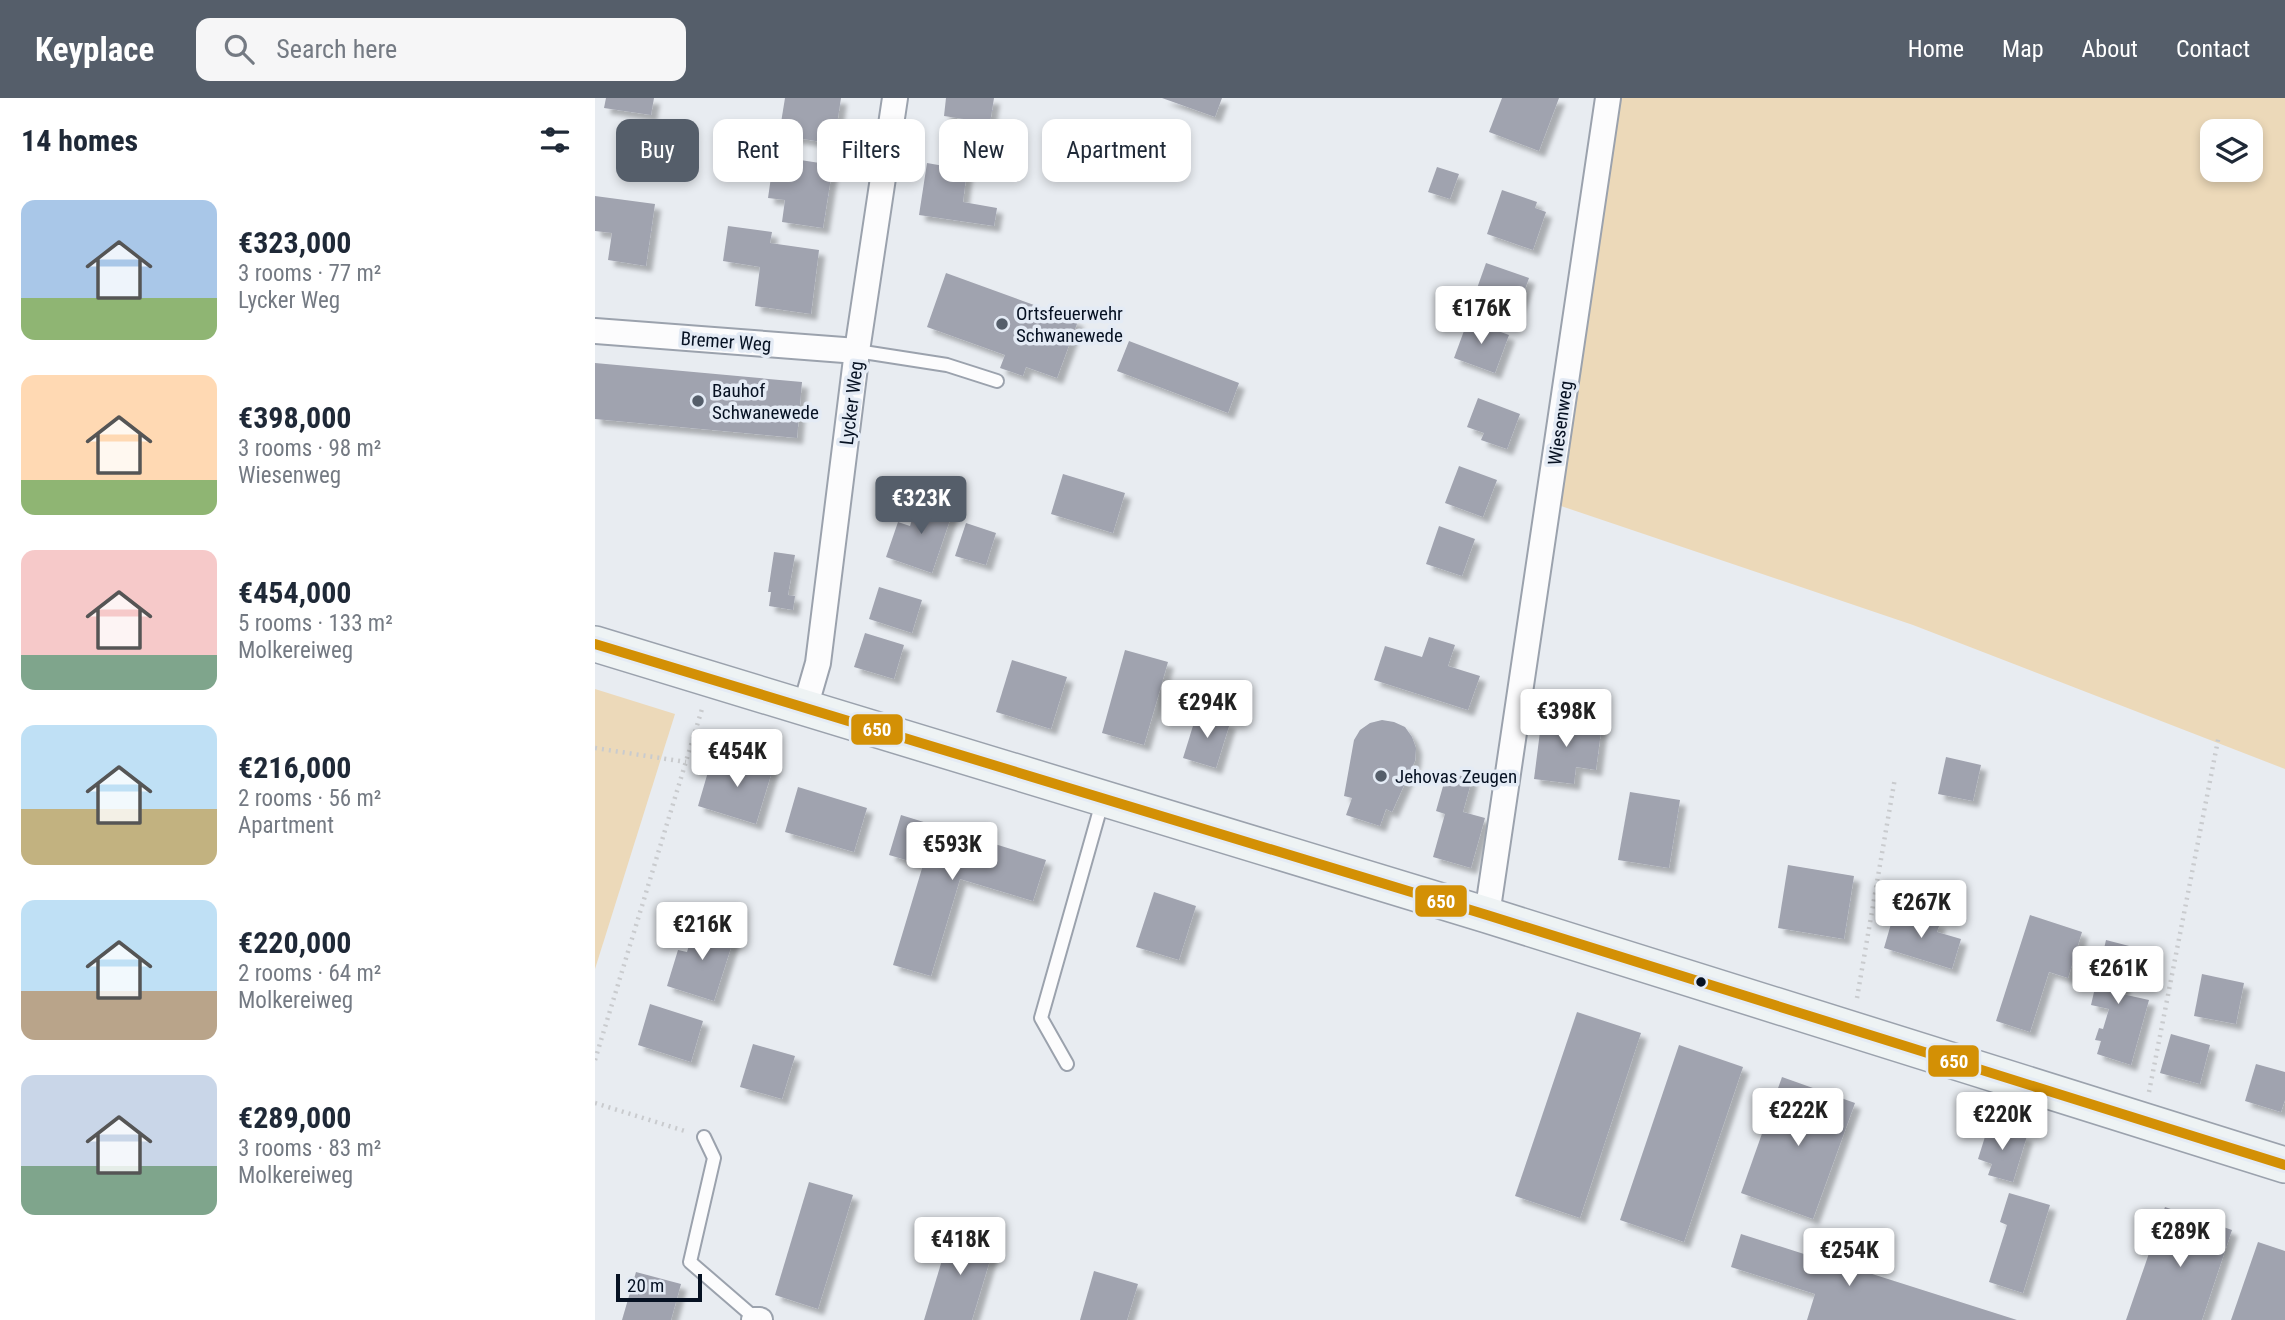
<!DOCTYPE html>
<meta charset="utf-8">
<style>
:root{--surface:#fff;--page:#f6f6f7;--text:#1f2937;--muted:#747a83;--accent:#555e6a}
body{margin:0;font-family:"Roboto Condensed",sans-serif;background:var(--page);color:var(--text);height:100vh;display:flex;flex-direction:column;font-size:26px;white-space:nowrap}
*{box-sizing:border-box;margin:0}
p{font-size:23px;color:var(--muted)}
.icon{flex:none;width:38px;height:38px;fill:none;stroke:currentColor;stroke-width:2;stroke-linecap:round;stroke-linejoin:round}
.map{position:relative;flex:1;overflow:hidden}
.sheet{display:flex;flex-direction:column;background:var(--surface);width:595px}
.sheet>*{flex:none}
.top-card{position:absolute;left:21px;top:21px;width:665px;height:63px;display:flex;gap:14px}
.fabs{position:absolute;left:1605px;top:21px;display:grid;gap:14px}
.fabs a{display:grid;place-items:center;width:63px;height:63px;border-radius:14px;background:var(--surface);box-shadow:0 4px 10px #0003;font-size:35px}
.scale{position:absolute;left:21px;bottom:18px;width:86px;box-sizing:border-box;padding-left:7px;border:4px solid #061122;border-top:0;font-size:19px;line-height:24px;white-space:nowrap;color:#061122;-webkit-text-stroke:5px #e4ebf5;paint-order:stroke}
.price{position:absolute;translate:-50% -60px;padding:0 16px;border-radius:7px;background:#fff;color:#222;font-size:23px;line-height:46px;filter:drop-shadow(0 2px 4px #0008)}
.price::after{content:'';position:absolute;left:50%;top:42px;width:21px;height:16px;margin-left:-10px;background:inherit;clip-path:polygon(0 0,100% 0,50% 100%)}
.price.active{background:var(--accent);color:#fff}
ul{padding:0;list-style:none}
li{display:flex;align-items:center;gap:21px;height:175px;padding:0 21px}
li span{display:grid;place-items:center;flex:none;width:196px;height:140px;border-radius:14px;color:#555}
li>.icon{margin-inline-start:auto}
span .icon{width:84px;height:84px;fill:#fffc;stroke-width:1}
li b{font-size:30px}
h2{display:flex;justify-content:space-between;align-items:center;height:84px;padding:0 21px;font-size:30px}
.chip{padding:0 24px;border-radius:14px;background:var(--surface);box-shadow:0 4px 10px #0003;font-size:24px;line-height:63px}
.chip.active{background:var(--accent);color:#fff}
header{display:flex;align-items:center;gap:42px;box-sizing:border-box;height:98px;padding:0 35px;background:var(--accent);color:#fff}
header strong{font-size:33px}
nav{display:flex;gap:38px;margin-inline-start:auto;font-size:24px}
.search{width:490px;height:63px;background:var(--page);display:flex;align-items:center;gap:18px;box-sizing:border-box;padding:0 24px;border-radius:14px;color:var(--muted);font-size:26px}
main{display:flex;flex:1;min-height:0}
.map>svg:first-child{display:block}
.green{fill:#ecd9b9;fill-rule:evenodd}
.building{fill:#a0a3af;filter:url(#shadow)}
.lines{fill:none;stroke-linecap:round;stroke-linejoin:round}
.service-casing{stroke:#9ba2ad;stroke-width:16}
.minor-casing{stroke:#9ba2ad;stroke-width:28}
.secondary-casing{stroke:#9ba2ad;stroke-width:38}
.path{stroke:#c9cbce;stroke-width:4.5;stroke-dasharray:2 5;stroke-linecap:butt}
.service{stroke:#fcfcfd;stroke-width:12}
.minor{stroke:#fcfcfd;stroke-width:24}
.secondary{stroke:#eef3f4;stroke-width:35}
.bus-1-casing{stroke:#e4ebf5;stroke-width:16}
.bus-1{stroke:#d39005;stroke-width:10}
.poi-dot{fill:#555e6a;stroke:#e4ebf5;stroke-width:2.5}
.bus-dot{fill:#061122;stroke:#e4ebf5;stroke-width:2.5}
.labels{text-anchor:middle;stroke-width:7;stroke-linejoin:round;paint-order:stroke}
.poi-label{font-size:19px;fill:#061122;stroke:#e4ebf5;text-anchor:start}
.street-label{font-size:19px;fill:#061122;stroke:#e4ebf5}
.line-badge{stroke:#e4ebf5;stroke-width:2.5}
.badge-label{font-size:19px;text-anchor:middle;font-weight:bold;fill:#fff}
</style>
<header>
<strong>Keyplace</strong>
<div class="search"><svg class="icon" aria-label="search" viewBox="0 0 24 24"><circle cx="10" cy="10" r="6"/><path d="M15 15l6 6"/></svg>Search here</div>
<nav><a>Home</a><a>Map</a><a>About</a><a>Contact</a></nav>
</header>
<main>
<section class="sheet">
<h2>14 homes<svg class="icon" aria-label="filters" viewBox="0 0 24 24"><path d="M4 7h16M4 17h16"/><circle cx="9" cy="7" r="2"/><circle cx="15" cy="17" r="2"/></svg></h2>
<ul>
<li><span style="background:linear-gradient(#a9c7e8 70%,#8fb573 0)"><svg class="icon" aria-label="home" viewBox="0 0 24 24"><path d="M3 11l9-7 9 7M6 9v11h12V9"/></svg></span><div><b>€323,000</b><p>3 rooms · 77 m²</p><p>Lycker Weg</p></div></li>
<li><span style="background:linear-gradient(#ffd9b3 75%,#8fb573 0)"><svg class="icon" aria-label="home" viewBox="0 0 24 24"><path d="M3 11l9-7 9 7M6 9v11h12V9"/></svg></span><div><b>€398,000</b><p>3 rooms · 98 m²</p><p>Wiesenweg</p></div></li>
<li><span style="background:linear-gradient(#f6c9c9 75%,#7fa58c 0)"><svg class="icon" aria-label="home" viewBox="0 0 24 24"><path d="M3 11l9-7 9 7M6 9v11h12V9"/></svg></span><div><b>€454,000</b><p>5 rooms · 133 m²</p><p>Molkereiweg</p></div></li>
<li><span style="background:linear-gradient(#bfe0f5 60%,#c2b280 0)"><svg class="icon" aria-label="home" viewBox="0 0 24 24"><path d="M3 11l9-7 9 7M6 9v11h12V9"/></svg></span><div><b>€216,000</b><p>2 rooms · 56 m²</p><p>Apartment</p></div></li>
<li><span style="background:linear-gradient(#bfe0f5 65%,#b9a48a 0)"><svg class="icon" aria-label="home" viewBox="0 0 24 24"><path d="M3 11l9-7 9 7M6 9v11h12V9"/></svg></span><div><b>€220,000</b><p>2 rooms · 64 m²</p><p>Molkereiweg</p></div></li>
<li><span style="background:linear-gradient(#c9d6e8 65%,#7fa58c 0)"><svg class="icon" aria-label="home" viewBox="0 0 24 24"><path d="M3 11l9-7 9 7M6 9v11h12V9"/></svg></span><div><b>€289,000</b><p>3 rooms · 83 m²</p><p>Molkereiweg</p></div></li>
</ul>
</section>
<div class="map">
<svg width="1690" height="1222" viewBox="0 0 1690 1222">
<defs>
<filter id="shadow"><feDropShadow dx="6" dy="6" stdDeviation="2" flood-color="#0004"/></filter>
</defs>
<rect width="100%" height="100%" fill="#e8ecf1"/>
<!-- green -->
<g class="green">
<path d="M1026 0H1690V671L1318 527 963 407ZM1617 33H1656V72H1617Z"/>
<polygon points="0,591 80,616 0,871"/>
</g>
<!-- building -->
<g class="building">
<polygon points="11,0 59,0 56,17 9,10"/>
<polygon points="190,0 246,0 239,46 184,37"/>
<polygon points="351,0 399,0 395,25 349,18"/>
<polygon points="567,0 627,0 620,19"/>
<polygon points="907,0 964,0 944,53 894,34"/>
<polygon points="179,58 238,67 228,130 187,124 190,102 173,100"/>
<polygon points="332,65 372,72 368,104 402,110 399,128 324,117"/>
<polygon points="842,69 864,76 855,101 833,94"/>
<polygon points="907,92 942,104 940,110 951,114 938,152 892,136"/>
<polygon points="0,98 60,106 51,168 13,162 17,135 0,133"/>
<polygon points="133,128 177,134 175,145 224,152 216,216 160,208 165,169 128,163"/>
<polygon points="891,165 934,180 923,211 880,196"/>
<polygon points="351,175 483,223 462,280 431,269 428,278 405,270 410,257 332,229"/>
<polygon points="873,222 914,237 900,275 859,260"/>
<polygon points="534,243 644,285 633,315 522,273"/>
<polygon points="0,265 207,284 202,340 0,321"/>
<polygon points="883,300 925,316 912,351 886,342 889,335 872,329"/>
<polygon points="864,368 902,382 888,419 850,405"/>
<polygon points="468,376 530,395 518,435 456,416"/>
<polygon points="324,399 359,410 337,475 291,459 303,424 315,428"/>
<polygon points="371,425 401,435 391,467 360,458"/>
<polygon points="844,428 880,441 867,478 831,466"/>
<polygon points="179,454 200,457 193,497 200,498 198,512 174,508 176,494 173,494"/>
<polygon points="284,489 327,502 317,535 274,521"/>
<polygon points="270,535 309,547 299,581 259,569"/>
<polygon points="834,539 860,547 853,568 885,578 873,612 779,582 790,548 827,559"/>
<polygon points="530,552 573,564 549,647 507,635"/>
<polygon points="417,562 472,579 456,631 401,614"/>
<polygon points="602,615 635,625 621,670 588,660"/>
<polygon points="947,618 1007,626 1001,672 981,669 979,686 939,681"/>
<polygon points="787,622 799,624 810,629 817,639 821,650 820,663 797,714 791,711 785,728 751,717 757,700 749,698 759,642 765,632 775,625"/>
<polygon points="145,657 179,667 161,726 103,708 115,667 140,674"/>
<polygon points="1351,659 1386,667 1378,703 1343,696"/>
<polygon points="852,674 877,681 868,714 890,720 876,770 838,759 850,716 841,713"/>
<polygon points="203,689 272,710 259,754 190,734"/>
<polygon points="1035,694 1085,702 1074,770 1023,762"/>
<polygon points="306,717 451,762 438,803 365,781 336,878 298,867 328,767 294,757"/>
<polygon points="1193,767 1259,778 1249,841 1183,830"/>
<polygon points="559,794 601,808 584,862 541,849"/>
<polygon points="1300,812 1345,825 1342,834 1366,841 1357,871 1289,850"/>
<polygon points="1435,817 1487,834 1473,880 1454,874 1435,934 1401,923"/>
<polygon points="101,824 140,837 119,903 72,888 83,852 92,854"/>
<polygon points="1511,842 1538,849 1527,896 1554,902 1536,967 1502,956 1506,943 1500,942 1504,930 1508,931 1514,911 1496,907"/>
<polygon points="1607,876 1649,885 1641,926 1599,918"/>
<polygon points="55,906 108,923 96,964 43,947"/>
<polygon points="982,914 1046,935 985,1120 920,1098"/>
<polygon points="1576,936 1615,947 1605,986 1565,975"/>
<polygon points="158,946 200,958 187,1001 145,989"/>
<polygon points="1084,947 1148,969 1089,1144 1025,1122"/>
<polygon points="1661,966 1690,974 1690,1002 1686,1014 1650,1003"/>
<polygon points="1187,979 1260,1005 1218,1121 1146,1095"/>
<polygon points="1394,1026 1432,1038 1418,1084 1393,1077 1397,1066 1383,1061"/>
<polygon points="214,1084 258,1097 223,1211 180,1197"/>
<polygon points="1414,1095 1455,1107 1428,1195 1394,1184 1412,1127 1405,1124"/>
<polygon points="1570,1109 1637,1132 1607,1222 1531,1222"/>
<polygon points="357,1129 401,1142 377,1222 329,1222"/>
<polygon points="1146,1136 1209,1156 1212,1149 1232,1155 1230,1161 1422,1222 1212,1222 1220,1196 1136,1169"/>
<polygon points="1663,1144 1690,1153 1690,1222 1636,1222"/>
<polygon points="499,1173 543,1186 532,1222 485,1222"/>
<polygon points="41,1174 86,1186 76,1222 27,1222"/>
</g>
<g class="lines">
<!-- service casing -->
<g class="service-casing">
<g id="service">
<polyline points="262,253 352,267 402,283"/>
<polyline points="472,966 446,920 508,701"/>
<polyline points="109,1039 119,1060 95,1164 161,1221"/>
</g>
</g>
<!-- minor casing -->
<g class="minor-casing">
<g id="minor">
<polyline points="0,233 262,253"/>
<polyline points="210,610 223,565 262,253 300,0"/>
<polyline points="892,817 1013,0"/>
<polyline points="159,1222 165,1222"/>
</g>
</g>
<!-- secondary casing -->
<g class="secondary-casing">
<polyline id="secondary" points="0,546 892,817 1690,1067"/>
</g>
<!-- path -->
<g class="path">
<polyline points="0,650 91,664"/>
<polyline points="1262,900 1300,680"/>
<polyline points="0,962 107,611"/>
<polyline points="1554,994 1624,637"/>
<polyline points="0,1005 93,1034"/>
</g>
<!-- service -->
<use href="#service" class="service"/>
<!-- minor -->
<use href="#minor" class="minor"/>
<!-- secondary -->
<use href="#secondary" class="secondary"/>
<!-- bus-1 casing -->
<g class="bus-1-casing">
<polyline id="bus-1" points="0,546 892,817 1690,1067"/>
</g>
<!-- bus-1 -->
<use href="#bus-1" class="bus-1"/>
</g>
<!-- markers -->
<g class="poi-dot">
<circle cx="407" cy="226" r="7"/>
<circle cx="103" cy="303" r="7"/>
<circle cx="786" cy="678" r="7"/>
</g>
<circle class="bus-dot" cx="1106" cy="884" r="6"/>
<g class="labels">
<!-- poi labels -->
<g class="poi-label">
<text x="421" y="222">Ortsfeuerwehr<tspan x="421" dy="22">Schwanewede</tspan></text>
<text x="117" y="299">Bauhof<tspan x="117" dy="22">Schwanewede</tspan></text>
<text x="800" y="685">Jehovas Zeugen</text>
</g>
<!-- street labels -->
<g class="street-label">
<text transform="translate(131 243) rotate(4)" y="7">Bremer Weg</text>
<text transform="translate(256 305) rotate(-83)" y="7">Lycker Weg</text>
<text transform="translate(965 325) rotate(-82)" y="7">Wiesenweg</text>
</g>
</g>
<g class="line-badge">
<rect x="255" y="615" width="54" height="33" rx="7" fill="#d39005"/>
<rect x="819" y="786" width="54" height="34" rx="7" fill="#d39005"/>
<rect x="1332" y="946" width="53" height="34" rx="7" fill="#d39005"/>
</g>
<g class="badge-label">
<text x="282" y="638">650</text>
<text x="846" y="810">650</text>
<text x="1359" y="970">650</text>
</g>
</svg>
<div class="fabs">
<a><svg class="icon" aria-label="layers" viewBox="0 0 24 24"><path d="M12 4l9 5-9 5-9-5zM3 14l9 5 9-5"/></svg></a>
</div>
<div class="scale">20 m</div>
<b class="price" style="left:886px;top:248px">€176K</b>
<b class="price active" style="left:326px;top:438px">€323K</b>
<b class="price" style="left:612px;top:642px">€294K</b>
<b class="price" style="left:971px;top:651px">€398K</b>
<b class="price" style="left:142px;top:691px">€454K</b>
<b class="price" style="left:357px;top:784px">€593K</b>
<b class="price" style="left:1326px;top:842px">€267K</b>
<b class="price" style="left:107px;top:864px">€216K</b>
<b class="price" style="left:1523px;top:908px">€261K</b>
<b class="price" style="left:1203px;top:1050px">€222K</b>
<b class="price" style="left:1407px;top:1054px">€220K</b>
<b class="price" style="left:1585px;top:1171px">€289K</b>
<b class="price" style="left:365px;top:1179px">€418K</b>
<b class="price" style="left:1254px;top:1190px">€254K</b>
<div class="top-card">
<a class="chip active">Buy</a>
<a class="chip">Rent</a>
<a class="chip">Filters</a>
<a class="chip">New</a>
<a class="chip">Apartment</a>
</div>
</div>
</main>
